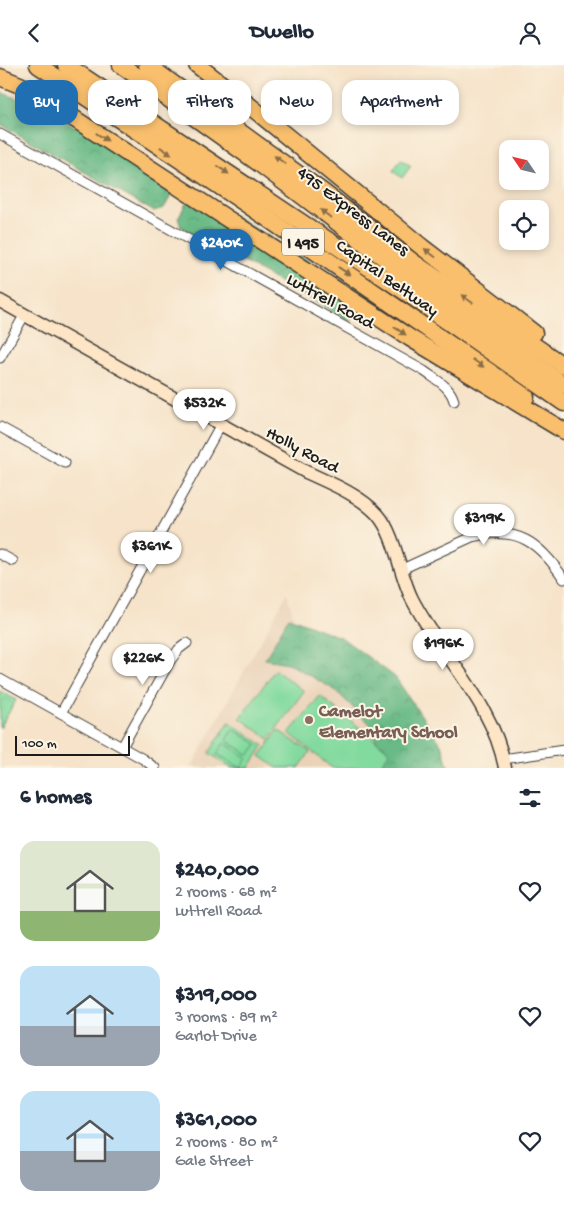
<!DOCTYPE html>
<meta charset="utf-8">
<style>
:root{--surface:#fff;--page:#f6f6f7;--text:#1f2937;--muted:#747a83;--accent:#1f6fb2}
body{margin:0;font-family:"Gochi Hand",sans-serif;background:var(--page);color:var(--text);height:100vh;display:flex;flex-direction:column;font-size:19px;white-space:nowrap}
*{box-sizing:border-box;margin:0}
p{font-size:16px;color:var(--muted)}
.icon{flex:none;width:28px;height:28px;fill:none;stroke:currentColor;stroke-width:2;stroke-linecap:round;stroke-linejoin:round}
.map{position:relative;height:703px;overflow:hidden}
.details{display:flex;flex-direction:column;background:var(--surface);flex:1}
.details>*{flex:none}
.guide{position:absolute;left:15px;top:15px;width:535px;height:45px;display:flex;gap:10px}
.needle{width:32px;rotate:305deg}
.controls{position:absolute;left:499px;top:75px;display:grid;gap:10px}
.controls a{display:grid;place-items:center;width:50px;height:50px;border-radius:10px;background:var(--surface);box-shadow:0 2px 8px #0003;font-size:25px}
.scale{position:absolute;left:15px;bottom:12px;width:115px;box-sizing:border-box;padding-left:5px;border:2px solid #1c1c1c;border-top:0;font-size:14px;line-height:18px;white-space:nowrap;color:#1c1c1c;-webkit-text-stroke:4px #fcf5e5;paint-order:stroke}
.price{position:absolute;translate:-50% -42px;padding:0 11px;border-radius:18px;background:#fff;color:#222;font-size:16px;line-height:32px;filter:drop-shadow(0 1px 2px #0008)}
.price::after{content:'';position:absolute;left:50%;top:30px;width:15px;height:11px;margin-left:-8px;background:inherit;clip-path:polygon(0 0,100% 0,50% 100%)}
.price.selected{background:var(--accent);color:#fff}
ul{padding:0;list-style:none}
li{display:flex;align-items:center;gap:15px;height:125px;padding:0 20px}
li span{display:grid;place-items:center;flex:none;width:140px;height:100px;border-radius:15px;color:#555}
li>.icon{margin-inline-start:auto}
span .icon{width:60px;height:60px;fill:#fffc;stroke-width:1}
li b{font-size:21px}
h2{display:flex;justify-content:space-between;align-items:center;height:60px;padding:0 20px;font-size:21px}
.pill{padding:0 18px;border-radius:15px;background:var(--surface);box-shadow:0 2px 8px #0003;font-size:18px;line-height:45px}
.pill.selected{background:var(--accent);color:#fff}
header{display:flex;justify-content:space-between;align-items:center;height:65px;padding:0 20px;background:var(--surface);font-size:22px;font-weight:700}
.map>svg:first-child{display:block}
.built{fill:#ead2b8}
.forest{fill:url(#forest-crowns);stroke:#426b51}
.park{fill:url(#park-crowns);stroke:#4f7b5e}
.pitch{fill:#82da9f;stroke:#4f7b5e}
.lines{fill:none;stroke-linecap:round;stroke-linejoin:round}
.street-casing{stroke:#3d3a36;stroke-width:11}
.secondary-casing{stroke:#3d3a36;stroke-width:15}
.highway-casing{stroke:#3d3a36;stroke-width:19}
.street{stroke:#fff;stroke-width:9}
.secondary{stroke:#fde5c5;stroke-width:12}
.highway{stroke:#f9bf6d;stroke-width:16}
.oneway{fill:#8a6e44}
.education-dot{fill:#8d6e63;stroke:#fcf5e5;stroke-width:2}
.labels{text-anchor:middle;stroke-width:4;stroke-linejoin:round;paint-order:stroke}
.shield{fill:#fcf5e5;stroke:#5f5d58;stroke-width:1}
.shield-label{font-size:16px;font-weight:bold;fill:#1c1c1c}
.street-label{font-size:18px;fill:#1c1c1c;stroke:#fcf5e5}
.education-label{font-size:18px;font-weight:bold;fill:#785e54;stroke:#fcf5e5;text-anchor:start}
</style>
<header><svg class="icon" aria-label="back" viewBox="0 0 24 24"><path d="M15 5l-7 7 7 7"/></svg>Dwello<svg class="icon" aria-label="person" viewBox="0 0 24 24"><circle cx="12" cy="8" r="4"/><path d="M4 21q1-7 8-7t8 7"/></svg></header>
<div class="map">
<svg width="564" height="703" viewBox="0 0 564 703">
<defs>
<pattern id="forest-crowns" width="20" height="18" patternUnits="userSpaceOnUse" patternTransform="scale(1.25)"><rect width="20" height="18" fill="#69ba86"/><path d="M2 6a3 3 0 1 1 6 0M12 15a3 3 0 1 1 6 0" fill="none" stroke="#5a9f73"/></pattern>
<pattern id="park-crowns" width="20" height="18" patternUnits="userSpaceOnUse" patternTransform="scale(1.25)"><rect width="20" height="18" fill="#82da9f"/><path d="M2 6a3 3 0 1 1 6 0M12 15a3 3 0 1 1 6 0" fill="none" stroke="#70ba88"/></pattern>
</defs>
<rect width="100%" height="100%" fill="#fcf5e5"/>
<filter id="ink" filterUnits="userSpaceOnUse"><feTurbulence type="fractalNoise" baseFrequency=".02" numOctaves="2"/><feDisplacementMap in="SourceGraphic" scale="10" xChannelSelector="R" yChannelSelector="G"/><feConvolveMatrix kernelMatrix="1 2 1 2 8 2 1 2 1" color-interpolation-filters="sRGB"/></filter>
<filter id="wash" filterUnits="userSpaceOnUse"><feTurbulence type="fractalNoise" baseFrequency=".0096" numOctaves="4" result="noise"/><feDisplacementMap in="SourceGraphic" scale="20" xChannelSelector="R" yChannelSelector="G"/><feGaussianBlur stdDeviation="1.12" result="paint"/><feColorMatrix in="noise" values="0 0 0 0 0 0 0 0 0 0 0 0 0 0 0 0 0 1.4 0 .05"/><feComposite in="paint" operator="in"/></filter>
<g filter="url(#wash)">
<rect width="100%" height="100%" fill="#f6e3c9"/>
<!-- built -->
<polygon class="built" points="287,528 308,607 361,596 431,703 191,703"/>
<!-- forest -->
<g class="forest">
<polygon points="0,27 40,42 178,118 164,143 153,146 0,59"/>
<polygon points="193,126 365,230 350,256 181,162 178,153"/>
<polygon points="289,552 342,573 395,612 441,679 449,703 385,703 371,660 335,625 288,598 265,594"/>
</g>
<!-- park -->
<g class="park">
<polygon points="0,626 16,635 0,663"/>
<polygon points="229,657 264,680 249,703 231,703 209,688"/>
</g>
<!-- pitch -->
<g class="pitch">
<polygon points="401,94 411,101 402,113 393,106"/>
<polygon points="275,605 304,626 269,674 240,653"/>
<polygon points="320,631 390,687 378,703 332,703 289,668"/>
<polygon points="233,664 257,679 249,690 226,675"/>
<polygon points="278,665 310,687 299,703 277,703 260,691"/>
<polygon points="224,678 247,693 241,703 217,689"/>
</g>
</g>
<g filter="url(#ink)">
<g class="lines">
<!-- street casing -->
<g class="street-casing">
<g id="street">
<path d="M0 69 424 306C436 315 450 321 454 336"/>
<polyline points="0,293 25,249"/>
<polyline points="0,362 65,398"/>
<polyline points="0,489 13,496"/>
<path d="M400 505 472 472C517 460 540 478 564 514"/>
<polyline points="0,614 143,694 155,703"/>
<polyline points="61,648 221,359"/>
<polyline points="122,682 170,596 179,584 187,578"/>
<polyline points="503,694 564,685"/>
</g>
</g>
<!-- secondary casing -->
<g class="secondary-casing">
<path id="secondary" d="M0 236 306 407C330 418 360 430 378 450 396 471 399 508 412 534 442 592 493 637 505 703"/>
</g>
<!-- highway casing -->
<g class="highway-casing">
<g id="highway">
<polyline points="38,0 248,140 526,332"/>
<polyline points="66,0 407,228 564,338"/>
<polyline points="121,0 260,99 415,216 564,320"/>
<polyline points="147,0 323,127 413,197 564,301"/>
<polyline points="197,0 250,41 422,182 534,268"/>
<polyline points="0,12 20,20 38,30 410,273 564,366"/>
</g>
</g>
<!-- street -->
<use href="#street" class="street"/>
<!-- secondary -->
<use href="#secondary" class="secondary"/>
<!-- highway -->
<use href="#highway" class="highway"/>
</g>
<!-- one-way arrows -->
<defs><path id="oneway-solid" d="M-6-.8H1V-3.2L6.5 0L1 3.2V.8H-6Z" transform="scale(1.25)"/></defs>
<g class="oneway">
<use href="#oneway-solid" transform="translate(102 72) rotate(33)"/>
<use href="#oneway-solid" transform="translate(166 86) rotate(34)"/>
<use href="#oneway-solid" transform="translate(280 95) rotate(-144)"/>
<use href="#oneway-solid" transform="translate(223 105) rotate(34)"/>
<use href="#oneway-solid" transform="translate(326 149) rotate(-143)"/>
<use href="#oneway-solid" transform="translate(430 188) rotate(-143)"/>
<use href="#oneway-solid" transform="translate(344 206) rotate(34)"/>
<use href="#oneway-solid" transform="translate(467 234) rotate(-145)"/>
<use href="#oneway-solid" transform="translate(400 266) rotate(33)"/>
<use href="#oneway-solid" transform="translate(478 298) rotate(35)"/>
</g>
</g>
<!-- markers -->
<circle class="education-dot" cx="309" cy="655" r="5"/>
<g class="labels">
<!-- shield labels -->
<rect class="shield" x="282" y="163.5" width="42" height="27" rx="4"/>
<g class="shield-label">
<text x="303" y="183">I 495</text>
</g>
<!-- street labels -->
<g class="street-label">
<text transform="translate(354 145) rotate(37)" y="6">495 Express Lanes</text>
<text transform="translate(388 212) rotate(35)" y="6">Capital Beltway</text>
<text transform="translate(331 235) rotate(29)" y="6">Luttrell Road</text>
<text transform="translate(303 384) rotate(28)" y="6">Holly Road</text>
</g>
<!-- education labels -->
<g class="education-label">
<text x="319" y="651">Camelot<tspan x="319" dy="21">Elementary School</tspan></text>
</g>
</g>
</svg>
<div class="controls">
<a><svg class="needle" viewBox="-14 -14 28 28"><path d="M0-13l5 13h-10z" fill="#e53935"/><path d="M0 13l5-13h-10z" fill="#747a83"/></svg></a>
<a><svg class="icon" aria-label="locate" viewBox="0 0 24 24"><circle cx="12" cy="12" r="6"/><path d="M12 2v4M12 18v4M2 12h4M18 12h4"/></svg></a>
</div>
<div class="scale">100 m</div>
<b class="price selected" style="left:221px;top:206px">$240K</b>
<b class="price" style="left:204px;top:366px">$532K</b>
<b class="price" style="left:484px;top:481px">$319K</b>
<b class="price" style="left:151px;top:509px">$361K</b>
<b class="price" style="left:443px;top:606px">$196K</b>
<b class="price" style="left:143px;top:621px">$226K</b>
<div class="guide">
<a class="pill selected">Buy</a>
<a class="pill">Rent</a>
<a class="pill">Filters</a>
<a class="pill">New</a>
<a class="pill">Apartment</a>
</div>
</div>
<section class="details">
<h2>6 homes<svg class="icon" aria-label="filters" viewBox="0 0 24 24"><path d="M4 7h16M4 17h16"/><circle cx="9" cy="7" r="2"/><circle cx="15" cy="17" r="2"/></svg></h2>
<ul>
<li><span style="background:linear-gradient(#dfe7d0 70%,#8fb573 0)"><svg class="icon" aria-label="home" viewBox="0 0 24 24"><path d="M3 11l9-7 9 7M6 9v11h12V9"/></svg></span><div><b>$240,000</b><p>2 rooms · 68 m²</p><p>Luttrell Road</p></div><svg class="icon" aria-label="heart" viewBox="0 0 24 24"><path d="M12 20l-8-8c-3-5 5-10 8-4 3-6 11-1 8 4z"/></svg></li>
<li><span style="background:linear-gradient(#bfe0f5 60%,#9aa5b1 0)"><svg class="icon" aria-label="home" viewBox="0 0 24 24"><path d="M3 11l9-7 9 7M6 9v11h12V9"/></svg></span><div><b>$319,000</b><p>3 rooms · 89 m²</p><p>Garlot Drive</p></div><svg class="icon" aria-label="heart" viewBox="0 0 24 24"><path d="M12 20l-8-8c-3-5 5-10 8-4 3-6 11-1 8 4z"/></svg></li>
<li><span style="background:linear-gradient(#bfe0f5 60%,#9aa5b1 0)"><svg class="icon" aria-label="home" viewBox="0 0 24 24"><path d="M3 11l9-7 9 7M6 9v11h12V9"/></svg></span><div><b>$361,000</b><p>2 rooms · 80 m²</p><p>Gale Street</p></div><svg class="icon" aria-label="heart" viewBox="0 0 24 24"><path d="M12 20l-8-8c-3-5 5-10 8-4 3-6 11-1 8 4z"/></svg></li>
</ul>
</section>
